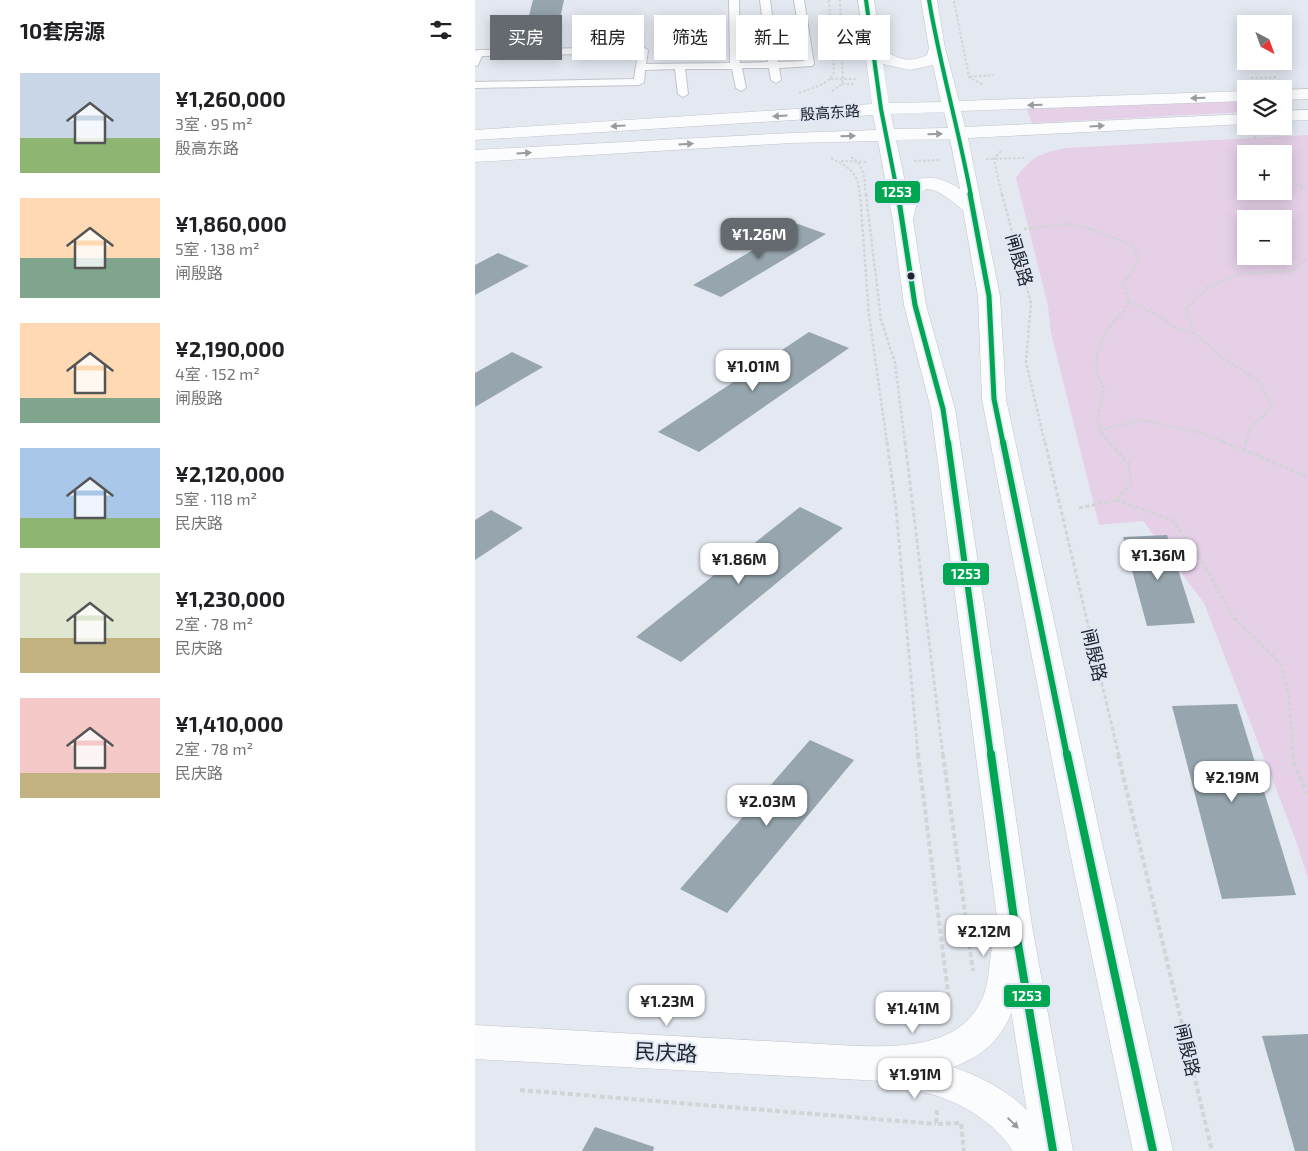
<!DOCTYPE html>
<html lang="zh">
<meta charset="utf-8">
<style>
:root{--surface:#fff;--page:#f6f6f6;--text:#202124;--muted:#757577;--accent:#656970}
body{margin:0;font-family:"Exo 2","Noto Sans SC",sans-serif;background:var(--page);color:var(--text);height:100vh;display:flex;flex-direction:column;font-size:19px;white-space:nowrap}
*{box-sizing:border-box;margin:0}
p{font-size:16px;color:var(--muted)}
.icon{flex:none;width:28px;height:28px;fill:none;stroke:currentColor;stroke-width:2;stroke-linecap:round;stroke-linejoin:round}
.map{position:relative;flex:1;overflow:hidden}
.drawer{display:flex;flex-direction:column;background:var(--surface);width:475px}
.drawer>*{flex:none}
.hud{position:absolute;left:15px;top:15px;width:475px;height:45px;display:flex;gap:10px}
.needle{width:32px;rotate:139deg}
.tools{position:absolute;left:762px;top:15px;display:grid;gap:10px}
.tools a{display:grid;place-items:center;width:55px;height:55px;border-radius:0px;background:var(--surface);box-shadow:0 2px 12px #0003;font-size:25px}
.price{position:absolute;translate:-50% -42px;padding:0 11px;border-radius:10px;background:#fff;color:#222;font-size:16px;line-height:32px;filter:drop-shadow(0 1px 2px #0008)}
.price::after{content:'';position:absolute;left:50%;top:30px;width:15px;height:11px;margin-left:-8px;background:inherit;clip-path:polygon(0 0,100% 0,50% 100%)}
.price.current{background:var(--accent);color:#fff}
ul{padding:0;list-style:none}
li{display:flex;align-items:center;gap:15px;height:125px;padding:0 20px}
li span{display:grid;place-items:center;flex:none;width:140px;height:100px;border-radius:0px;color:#555}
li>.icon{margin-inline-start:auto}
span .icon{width:60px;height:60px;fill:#fffc;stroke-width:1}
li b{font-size:21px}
h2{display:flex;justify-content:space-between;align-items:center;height:60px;padding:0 20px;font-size:21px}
.tag{padding:0 18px;border-radius:0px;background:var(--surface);box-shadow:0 2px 12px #0003;font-size:18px;line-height:45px}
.tag.current{background:var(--accent);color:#fff}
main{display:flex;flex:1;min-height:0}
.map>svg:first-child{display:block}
.green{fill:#e5d0e8;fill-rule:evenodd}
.building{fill:#96a5ae}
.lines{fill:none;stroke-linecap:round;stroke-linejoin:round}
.service-casing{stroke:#c1c4cb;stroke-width:2}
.tertiary-casing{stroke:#c1c4cb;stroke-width:1}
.primary-casing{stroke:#c1c4cb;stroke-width:1}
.path-far3{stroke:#d2d4d6;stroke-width:2;stroke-dasharray:2.5 2;stroke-linecap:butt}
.path-far2{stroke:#d2d4d6;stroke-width:2.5;stroke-dasharray:3 2;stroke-linecap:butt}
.path-far1{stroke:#d2d4d6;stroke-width:3;stroke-dasharray:4 2.5;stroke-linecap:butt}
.path{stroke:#d2d4d6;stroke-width:4;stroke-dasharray:5 3;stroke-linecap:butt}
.service{fill:#fbfcfd;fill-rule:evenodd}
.tertiary{fill:#fbfcfd;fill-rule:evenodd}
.primary{fill:#fbfcfd;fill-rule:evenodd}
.bus-1-far3-casing{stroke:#dfe7f6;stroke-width:6}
.bus-1-far2-casing{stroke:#dfe7f6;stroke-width:8}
.bus-1-far1-casing{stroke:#dfe7f6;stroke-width:10}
.bus-1-casing{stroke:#dfe7f6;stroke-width:12}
.bus-1-far3{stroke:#00a651;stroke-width:4}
.bus-1-far2{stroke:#00a651;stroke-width:5}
.bus-1-far1{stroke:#00a651;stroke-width:6}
.bus-1{stroke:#00a651;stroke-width:8}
.oneway{fill:#999b9e}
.bus-dot{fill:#21242a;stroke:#dfe7f6;stroke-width:2}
.labels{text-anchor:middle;stroke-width:4;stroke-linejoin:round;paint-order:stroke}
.far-street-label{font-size:15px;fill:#21242a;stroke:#dfe7f6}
.street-label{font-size:18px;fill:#21242a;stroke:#dfe7f6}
.near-street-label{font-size:21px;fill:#21242a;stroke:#dfe7f6}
.line-badge{stroke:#dfe7f6;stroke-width:2}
.badge-label{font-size:14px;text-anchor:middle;font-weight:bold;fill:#fff}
</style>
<main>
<section class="drawer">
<h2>10套房源<svg class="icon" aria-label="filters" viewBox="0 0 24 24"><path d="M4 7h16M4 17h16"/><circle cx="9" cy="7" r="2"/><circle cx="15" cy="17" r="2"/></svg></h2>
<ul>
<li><span style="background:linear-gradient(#c9d6e8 65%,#8fb573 0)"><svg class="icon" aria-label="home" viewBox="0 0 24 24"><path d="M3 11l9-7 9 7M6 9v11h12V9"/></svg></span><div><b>¥1,260,000</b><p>3室 · 95 m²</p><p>殷高东路</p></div></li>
<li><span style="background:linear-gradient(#ffd9b3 60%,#7fa58c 0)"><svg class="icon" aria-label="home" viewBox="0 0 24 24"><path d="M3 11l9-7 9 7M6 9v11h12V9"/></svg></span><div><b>¥1,860,000</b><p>5室 · 138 m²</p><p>闸殷路</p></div></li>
<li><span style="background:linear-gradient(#ffd9b3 75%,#7fa58c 0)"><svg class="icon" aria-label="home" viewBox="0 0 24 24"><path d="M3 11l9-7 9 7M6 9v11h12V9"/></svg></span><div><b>¥2,190,000</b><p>4室 · 152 m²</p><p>闸殷路</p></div></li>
<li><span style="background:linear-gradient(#a9c7e8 70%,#8fb573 0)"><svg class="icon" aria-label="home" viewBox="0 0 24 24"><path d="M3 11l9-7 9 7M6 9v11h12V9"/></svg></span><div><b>¥2,120,000</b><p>5室 · 118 m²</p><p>民庆路</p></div></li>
<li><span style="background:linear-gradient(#dfe7d0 65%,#c2b280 0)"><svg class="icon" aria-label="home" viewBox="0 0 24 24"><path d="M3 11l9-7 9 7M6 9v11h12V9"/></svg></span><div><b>¥1,230,000</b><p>2室 · 78 m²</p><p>民庆路</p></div></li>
<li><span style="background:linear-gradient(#f6c9c9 75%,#c2b280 0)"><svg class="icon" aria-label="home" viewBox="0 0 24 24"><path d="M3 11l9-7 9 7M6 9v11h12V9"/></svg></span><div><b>¥1,410,000</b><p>2室 · 78 m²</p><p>民庆路</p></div></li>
</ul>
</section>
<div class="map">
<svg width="833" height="1151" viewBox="0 0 833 1151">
<rect width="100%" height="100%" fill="#e4e8f1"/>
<!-- green -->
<g class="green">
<polygon points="771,101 771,112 557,123 552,109"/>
<path d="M833 135V878L820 838 729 603 668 521 624 525 576 333 573 306 541 178C557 156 565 153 592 148ZM771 154H809V191H771ZM771 219H809V256H771Z"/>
</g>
<!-- building -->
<g class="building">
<polygon points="58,0 89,0 81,38 52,40 52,23"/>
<polygon points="323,224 351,234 246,297 218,285"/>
<polygon points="23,253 54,266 0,295 0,265"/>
<polygon points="334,332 374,348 224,452 183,432"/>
<polygon points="37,352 68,367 0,407 0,373"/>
<polygon points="325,507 368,528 206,662 161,637"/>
<polygon points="16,510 48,528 0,560 0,520"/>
<polygon points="692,535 720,623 672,626 648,537"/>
<polygon points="762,704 821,895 747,899 697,706"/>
<polygon points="335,740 379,760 252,913 205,889"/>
<polygon points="833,1034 833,1151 820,1151 787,1036"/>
<polygon points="120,1127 179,1147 178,1151 107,1151"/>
</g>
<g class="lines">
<!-- service casing -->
<g class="service-casing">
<polygon id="service" points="254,0 264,0 265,63 293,62 285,0 295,0 303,62 329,61 319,0 329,0 339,64 337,66 304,68 306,80 301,83 296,80 294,68 267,68 271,88 266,91 261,88 257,69 210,69 213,94 208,97 203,94 200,69 170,70 169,82 164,85 0,88 0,82 159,79 163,53 7,56 3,65 0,66 0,51 3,50 168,47 173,50 171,64 255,63"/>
</g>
<!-- tertiary casing -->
<g class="tertiary-casing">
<path id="tertiary" d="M535 927 547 932C549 935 552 939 553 942 557 966 537 1022 520 1040 509 1053 494 1061 478 1067 523 1083 560 1106 580 1151H538C521 1124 489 1104 459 1095 442 1090 423 1088 406 1081L0 1059V1025L382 1046C430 1047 492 1047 510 991 516 972 513 950 523 932Z"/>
</g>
<!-- primary casing -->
<g class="primary-casing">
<g id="primary">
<path d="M383 0H399L406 47C420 59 435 64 452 55L454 48 446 0H462L470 48 484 101 771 91V101L486 111 490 127 771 114V124L493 138 525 296 531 399 627 843 698 1151H658L593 843 507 399 503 296 488 210C478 202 464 189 451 189L446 193 442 202 438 220 451 305 480 409 557 926 598 1151H558L523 926 456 409 429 305 418 221 403 141 316 143 0 162V150L316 133 401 130 398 115 0 140V130L397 104ZM408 64 435 70 458 65 466 102 414 103ZM469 112 473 128 419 129 416 114ZM475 139 485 189C468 178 448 172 431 186L421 140Z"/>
<polygon points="833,89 833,99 809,100 809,90"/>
<polygon points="833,110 833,120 809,121 809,111"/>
</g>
</g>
<!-- path-far3 -->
<g class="path-far3">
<polyline points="354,0 359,72 355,79 381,79"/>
<polyline points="479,1 494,77 508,85"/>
<polyline points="495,77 519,75"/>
<polyline points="776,78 802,77"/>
<polyline points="783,83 799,83"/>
<polyline points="367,84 380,84"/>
<polyline points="357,91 367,84 368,79 365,0"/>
<polyline points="324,93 346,85 355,79"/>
<polyline points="782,131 799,131"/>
<polyline points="779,136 788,154"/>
<polyline points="526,151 519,159 527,196"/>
<path d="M376 157C391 166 389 180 391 196"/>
<path d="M356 158C376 168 383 173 385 196"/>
<polyline points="511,159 551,158"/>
<polyline points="366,161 392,162"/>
<polyline points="439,161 465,160"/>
<polyline points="809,179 833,190"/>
</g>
<!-- path-far2 -->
<g class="path-far2">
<polyline points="385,194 394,315 412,443"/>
<polyline points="391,194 406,320 420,363 430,443"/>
<polyline points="527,194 556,303 551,362 570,443"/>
<polyline points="549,229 593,224 617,229 658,246 664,260 649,283 654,301 687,318 700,328 719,333"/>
<polyline points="624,430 668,420 726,433 751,443"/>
<polyline points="635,443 624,430 623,415 629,390 621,370 623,350 633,328 649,311 654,301"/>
<polyline points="771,443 775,428 797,407 784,381 748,358 719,333 711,308 733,287 765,274 817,271 833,258"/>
</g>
<!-- path-far1 -->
<g class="path-far1">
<polyline points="412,442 421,508 443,756"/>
<polyline points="430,442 468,756"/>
<polyline points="570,442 644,756"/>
<polyline points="748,442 769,450"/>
<polyline points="771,442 769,450 833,477"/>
<polyline points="641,500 697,520 727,560 758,617 806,664 814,695 818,756"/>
<polyline points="604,508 641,500 656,484 654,464 634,442"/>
</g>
<!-- path -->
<g class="path">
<polyline points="443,754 474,1000 470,1010 460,1019 460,1024"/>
<polyline points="468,754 498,971"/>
<polyline points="643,754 737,1151"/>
<polyline points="818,754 818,762 833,794"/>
<polyline points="45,1090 461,1124"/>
<polyline points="462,1110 461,1124 486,1123 489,1151"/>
</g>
<!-- service -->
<use href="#service" class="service"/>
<!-- tertiary -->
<use href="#tertiary" class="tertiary"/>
<!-- primary -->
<use href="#primary" class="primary"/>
<!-- bus-1-far3 casing -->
<g class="bus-1-far3-casing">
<g id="bus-1-far3">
<polyline points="391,0 406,109 423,196"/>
<path d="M454 0C465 66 484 130 496 196"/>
</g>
</g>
<!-- bus-1-far2 casing -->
<g class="bus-1-far2-casing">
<g id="bus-1-far2">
<polyline points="423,194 440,305 468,409 473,443"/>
<polyline points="495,194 514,296 519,399 528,443"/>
</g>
</g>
<!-- bus-1-far1 casing -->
<g class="bus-1-far1-casing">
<g id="bus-1-far1">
<polyline points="473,442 516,756"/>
<polyline points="528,442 592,756"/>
</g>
</g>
<!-- bus-1 casing -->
<g class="bus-1-casing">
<g id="bus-1">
<polyline points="516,754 540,926 578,1151"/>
<polyline points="592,754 678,1151"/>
</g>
</g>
<!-- bus-1-far3 -->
<use href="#bus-1-far3" class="bus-1-far3"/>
<!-- bus-1-far2 -->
<use href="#bus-1-far2" class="bus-1-far2"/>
<!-- bus-1-far1 -->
<use href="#bus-1-far1" class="bus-1-far1"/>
<!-- bus-1 -->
<use href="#bus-1" class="bus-1"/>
</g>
<!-- one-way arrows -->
<defs><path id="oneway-solid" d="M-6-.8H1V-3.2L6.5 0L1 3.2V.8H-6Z" transform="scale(1.25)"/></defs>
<g class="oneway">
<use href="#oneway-solid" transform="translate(723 98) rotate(178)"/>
<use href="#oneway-solid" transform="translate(560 105) rotate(178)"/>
<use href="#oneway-solid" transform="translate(305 116) rotate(176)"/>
<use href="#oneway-solid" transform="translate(143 126) rotate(176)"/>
<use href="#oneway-solid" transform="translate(622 126) rotate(-3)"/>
<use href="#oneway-solid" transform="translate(460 134) rotate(-2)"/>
<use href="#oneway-solid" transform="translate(373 136) rotate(-1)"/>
<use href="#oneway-solid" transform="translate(211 144) rotate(-3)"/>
<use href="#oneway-solid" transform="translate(49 153) rotate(-3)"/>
<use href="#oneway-solid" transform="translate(538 1123) rotate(44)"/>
</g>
<!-- markers -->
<circle class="bus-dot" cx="436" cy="276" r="4.5"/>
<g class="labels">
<!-- far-street labels -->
<g class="far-street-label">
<text transform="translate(355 113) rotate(-4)" y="5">殷高东路</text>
</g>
<!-- street labels -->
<g class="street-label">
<text transform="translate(544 260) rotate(74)" y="6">闸殷路</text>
<text transform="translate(619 655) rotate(77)" y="6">闸殷路</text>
<text transform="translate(712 1050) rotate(77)" y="6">闸殷路</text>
</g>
<!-- near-street labels -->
<g class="near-street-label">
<text transform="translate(191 1053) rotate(3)" y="7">民庆路</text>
</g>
</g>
<g class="line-badge">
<rect x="399" y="180" width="47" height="24" rx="5" fill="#00a651"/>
<rect x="467" y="562" width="48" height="24" rx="5" fill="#00a651"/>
<rect x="528" y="984" width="48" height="24" rx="5" fill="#00a651"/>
</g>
<g class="badge-label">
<text x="422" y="197">1253</text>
<text x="491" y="579">1253</text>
<text x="552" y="1001">1253</text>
</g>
</svg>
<div class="tools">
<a><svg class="needle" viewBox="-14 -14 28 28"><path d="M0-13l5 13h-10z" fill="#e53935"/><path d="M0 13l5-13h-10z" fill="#757577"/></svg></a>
<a><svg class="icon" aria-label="layers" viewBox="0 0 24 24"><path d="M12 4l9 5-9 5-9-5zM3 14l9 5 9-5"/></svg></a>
<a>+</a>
<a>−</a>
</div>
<b class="price current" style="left:284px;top:260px">¥1.26M</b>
<b class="price" style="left:278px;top:392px">¥1.01M</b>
<b class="price" style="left:683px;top:581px">¥1.36M</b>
<b class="price" style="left:264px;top:585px">¥1.86M</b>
<b class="price" style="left:757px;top:803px">¥2.19M</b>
<b class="price" style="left:292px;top:827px">¥2.03M</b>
<b class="price" style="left:509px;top:957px">¥2.12M</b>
<b class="price" style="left:192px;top:1027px">¥1.23M</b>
<b class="price" style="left:438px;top:1034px">¥1.41M</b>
<b class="price" style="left:440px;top:1100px">¥1.91M</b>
<div class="hud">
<a class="tag current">买房</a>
<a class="tag">租房</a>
<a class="tag">筛选</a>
<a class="tag">新上</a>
<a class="tag">公寓</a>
</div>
</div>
</main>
